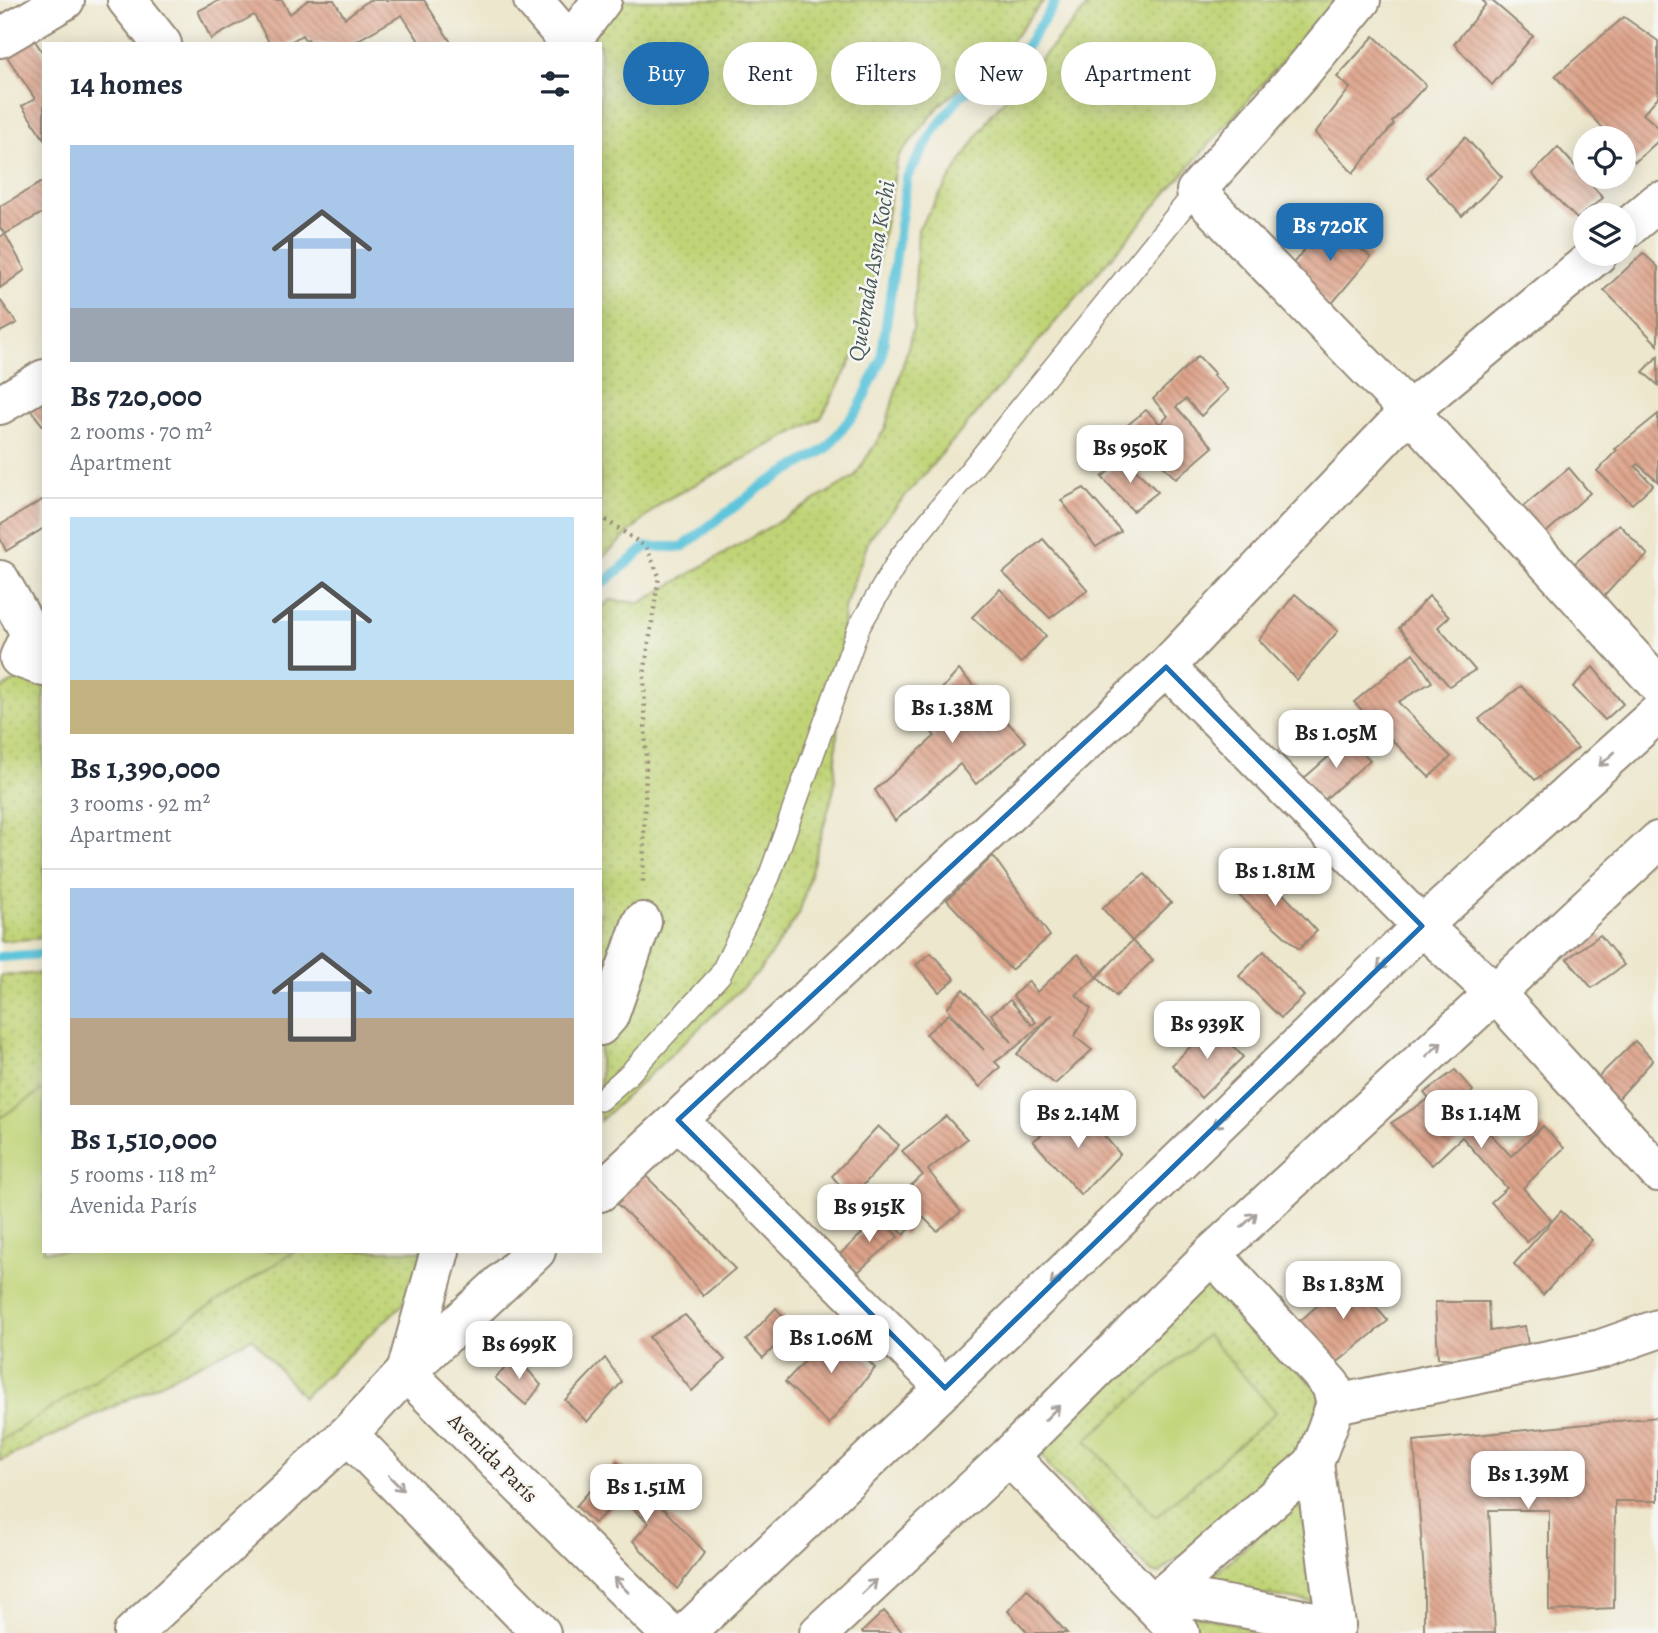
<!DOCTYPE html>
<meta charset="utf-8">
<style>
:root{--surface:#fff;--page:#f2f2f3;--text:#1f2937;--muted:#747a83;--line:#e0e1e3;--accent:#1f6fb2}
body{margin:0;font-family:Alegreya,serif;background:var(--page);color:var(--text);height:100vh;display:flex;flex-direction:column;font-size:26px;white-space:nowrap}
*{box-sizing:border-box;margin:0}
p{font-size:23px;color:var(--muted)}
.icon{flex:none;width:38px;height:38px;fill:none;stroke:currentColor;stroke-width:2;stroke-linecap:round;stroke-linejoin:round}
.map{position:relative;flex:1;overflow:hidden}
.sheet{position:absolute;left:42px;top:42px;width:560px;height:1211px;display:flex;flex-direction:column;background:var(--surface);border-radius:0px;box-shadow:0 4px 18px #0003}
.sheet>*{flex:none}
.top-card{position:absolute;left:623px;top:42px;width:665px;height:63px;display:flex;gap:14px}
.tools{position:absolute;left:1573px;top:126px;display:grid;gap:14px}
.tools a{display:grid;place-items:center;width:63px;height:63px;border-radius:50%;background:var(--surface);box-shadow:0 4px 18px #0003;font-size:35px}
.price{position:absolute;translate:-50% -60px;padding:0 16px;border-radius:14px;background:#fff;color:#222;font-size:23px;line-height:46px;filter:drop-shadow(0 2px 4px #0008)}
.price::after{content:'';position:absolute;left:50%;top:42px;width:21px;height:16px;margin-left:-10px;background:inherit;clip-path:polygon(0 0,100% 0,50% 100%)}
.price.on{background:var(--accent);color:#fff}
ul{padding:0;list-style:none}
li{display:grid;align-content:center;gap:14px;height:371px;padding:0 28px}
li+li{border-top:2px solid var(--line)}
li span{display:grid;place-items:center;height:217px;border-radius:0px;color:#555}
li>.icon{margin-inline-start:auto}
span .icon{width:126px;height:126px;fill:#fffc;stroke-width:1}
li b{font-size:30px}
h2{display:flex;justify-content:space-between;align-items:center;height:84px;padding:0 28px;font-size:30px}
.tag{padding:0 24px;border-radius:32px;background:var(--surface);box-shadow:0 4px 18px #0003;font-size:24px;line-height:63px}
.tag.on{background:var(--accent);color:#fff}
.map>svg:first-child{display:block}
.grass{fill:url(#grass-dots);stroke:#7e7f4a;stroke-width:2}
.pitch{fill:#c0d477;stroke:#7e7f4a;stroke-width:2}
.lines{fill:none;stroke-linecap:round;stroke-linejoin:round}
.stream{stroke:#5ec5db;stroke-width:10}
.building{fill:url(#building-back-hatch)}
.service-casing{stroke:#948876;stroke-width:24}
.minor-casing{stroke:#948876;stroke-width:42}
.tertiary-casing{stroke:#948876;stroke-width:42}
.path{stroke:#948876;stroke-width:4.5;stroke-dasharray:2 5;stroke-linecap:butt}
.service{stroke:#fff;stroke-width:21}
.minor{stroke:#fff;stroke-width:38}
.tertiary{stroke:#fff;stroke-width:38}
.oneway{stroke:#a79f9a}
.marked{fill:none;stroke:#1f6fb2;stroke-width:5;stroke-linejoin:round}
.labels{text-anchor:middle;stroke-width:5;stroke-linejoin:round;paint-order:stroke}
.street-label{font-size:21px;fill:#3b2a1e;stroke:#f6f6f2}
.water-label{font-size:23px;font-style:italic;fill:#465857;stroke:#f6f6f2}
</style>
<div class="map">
<svg width="1658" height="1633" viewBox="0 0 1658 1633">
<defs>
<pattern id="grass-dots" width="8" height="8" patternUnits="userSpaceOnUse" patternTransform="scale(1.75)"><rect width="8" height="8" fill="#c0d477"/><path d="M2 2h.1M6 6h.1" fill="none" stroke="#a6b666" stroke-width="1.8" stroke-linecap="round"/></pattern>
<pattern id="building-back-hatch" width="6" height="6" patternUnits="userSpaceOnUse" patternTransform="scale(1.75)"><rect width="6" height="6" fill="#dea38a"/><path d="M-1 5l2 2M0 0l6 6M5-1l2 2" fill="none" stroke="#b58570"/></pattern>
</defs>
<rect width="100%" height="100%" fill="#f6f6f2"/>
<filter id="ink" filterUnits="userSpaceOnUse"><feTurbulence type="fractalNoise" baseFrequency=".0143" numOctaves="2"/><feDisplacementMap in="SourceGraphic" scale="14" xChannelSelector="R" yChannelSelector="G"/><feConvolveMatrix kernelMatrix="1 2 1 2 8 2 1 2 1" color-interpolation-filters="sRGB"/></filter>
<filter id="wash" filterUnits="userSpaceOnUse"><feTurbulence type="fractalNoise" baseFrequency=".00686" numOctaves="4" result="noise"/><feDisplacementMap in="SourceGraphic" scale="28" xChannelSelector="R" yChannelSelector="G"/><feGaussianBlur stdDeviation="1.57" result="paint"/><feColorMatrix in="noise" values="0 0 0 0 0 0 0 0 0 0 0 0 0 0 0 0 0 1.4 0 .05"/><feComposite in="paint" operator="in"/></filter>
<g filter="url(#wash)">
<rect width="100%" height="100%" fill="#ede7cd"/>
<!-- grass -->
<g class="grass">
<polygon points="621,0 1044,0 1001,54 941,104 898,157 863,339 821,418 662,502 600,560 600,44 587,44"/>
<polygon points="1093,0 1336,0 1175,183 870,537 844,608 834,789 799,914 757,974 600,1121 600,608 610,600 640,603 854,477 885,429 913,329 918,229 990,116"/>
<polygon points="44,667 44,938 0,941 0,689"/>
<polygon points="44,973 44,1251 460,1251 303,1397 252,1338 66,1430 0,1461 0,976"/>
<polygon points="1211,1279 1320,1393 1312,1444 1159,1574 1151,1572 1052,1470 1041,1453 1041,1441"/>
<polygon points="1300,1499 1316,1597 1311,1602 1216,1587 1213,1582 1212,1576"/>
<polygon points="1185,1613 1276,1633 1193,1633"/>
</g>
<!-- pitch -->
<g class="pitch">
<polygon points="44,1089 44,1251 295,1251 0,1441 0,1118"/>
<polygon points="1207,1335 1276,1412 1156,1517 1086,1440"/>
</g>
<g class="lines">
<!-- stream -->
<g class="stream">
<polyline points="600,586 646,547 682,547 762,486 826,449 859,408 881,360 907,177 932,134 960,96 1003,72 1028,44 1057,0"/>
<polyline points="0,957 44,954"/>
</g>
</g>
<g id="blocks">
<!-- building -->
<g class="building">
<polygon points="220,0 282,0 290,14 308,0 334,0 345,18 369,0 424,0 452,44 421,44 402,15 351,44 311,44 308,39 305,40 302,35 287,44 270,44 254,15 211,39 198,11"/>
<polygon points="1482,0 1491,0 1533,36 1492,85 1454,44 1486,4"/>
<polygon points="1624,17 1658,41 1658,97 1643,114 1658,127 1658,141 1635,162 1624,151 1624,138 1612,138 1555,76"/>
<polygon points="27,28 44,55 44,139 22,106 35,99 0,46"/>
<polygon points="1374,36 1426,85 1392,122 1394,124 1353,173 1315,133 1350,88 1337,77"/>
<polygon points="1465,137 1502,177 1462,216 1426,177"/>
<polygon points="1558,147 1603,198 1577,219 1532,174"/>
<polygon points="44,181 44,212 5,234 0,228 0,206"/>
<polygon points="1327,221 1371,257 1329,307 1291,266"/>
<polygon points="5,234 25,270 0,288 0,237"/>
<polygon points="1643,253 1658,267 1658,345 1604,290"/>
<polygon points="0,300 17,323 0,332"/>
<polygon points="1198,356 1215,374 1213,375 1228,390 1201,416 1186,399 1176,407 1213,447 1176,479 1125,427 1146,410 1160,424 1168,416 1153,399"/>
<polygon points="1658,356 1658,385 1643,372"/>
<polygon points="44,390 44,427 23,400"/>
<polygon points="1658,414 1658,482 1638,464 1635,466 1653,485 1632,504 1597,471 1617,450 1615,449"/>
<polygon points="1124,458 1158,492 1133,511 1102,477"/>
<polygon points="1569,468 1590,493 1539,539 1514,514"/>
<polygon points="1084,488 1121,531 1096,547 1061,500"/>
<polygon points="44,499 44,528 6,551 0,538 0,525"/>
<polygon points="1619,524 1648,555 1619,580 1597,604 1565,572"/>
<polygon points="1043,539 1088,590 1050,618 1003,573"/>
<polygon points="1000,589 1046,636 1021,663 972,617"/>
<polygon points="1295,594 1338,631 1297,680 1259,640"/>
<polygon points="1429,596 1449,617 1438,627 1475,670 1449,686 1399,628"/>
<polygon points="1413,653 1432,682 1398,702 1451,757 1429,777 1354,702"/>
<polygon points="1593,667 1623,704 1605,720 1573,687"/>
<polygon points="959,670 1026,742 976,784 960,764 895,821 875,790 935,736 917,716"/>
<polygon points="1521,686 1578,748 1535,780 1479,719"/>
<polygon points="1350,738 1370,760 1323,801 1303,779"/>
<polygon points="993,856 1050,936 1011,970 947,900"/>
<polygon points="1260,868 1317,931 1299,949 1232,889"/>
<polygon points="1145,874 1171,903 1132,941 1102,908"/>
<polygon points="1600,935 1624,965 1592,988 1567,959"/>
<polygon points="1132,941 1153,960 1116,996 1097,977"/>
<polygon points="1264,951 1304,996 1281,1018 1239,976"/>
<polygon points="931,953 955,979 939,992 916,965"/>
<polygon points="1078,954 1097,977 1076,995 1091,1009 1074,1036 1092,1050 1055,1084 1017,1054 1053,1014 1016,1047 995,1062 1000,1067 980,1087 926,1034 949,1014 984,1050 947,1008 963,989 1012,1042 991,1014 1010,1000 1032,1025 1036,1022 1013,996 1028,981 1037,992"/>
<polygon points="1213,1024 1243,1057 1201,1098 1172,1065"/>
<polygon points="1635,1041 1653,1060 1612,1106 1593,1082"/>
<polygon points="1455,1070 1473,1091 1461,1102 1511,1156 1543,1126 1564,1148 1523,1188 1551,1220 1527,1242 1491,1202 1507,1188 1462,1137 1432,1165 1391,1123 1427,1100 1448,1122 1424,1093"/>
<polygon points="1080,1108 1120,1154 1081,1195 1033,1141"/>
<polygon points="946,1116 967,1139 928,1170 961,1212 937,1231 921,1215 904,1235 882,1210 923,1175 902,1151"/>
<polygon points="878,1126 899,1145 851,1199 832,1176"/>
<polygon points="642,1172 695,1225 735,1269 703,1296 668,1253 615,1202"/>
<polygon points="1561,1211 1592,1240 1543,1295 1514,1264"/>
<polygon points="881,1216 898,1237 858,1272 840,1254"/>
<polygon points="1349,1277 1388,1321 1334,1365 1299,1322"/>
<polygon points="1435,1302 1488,1302 1490,1331 1525,1326 1530,1357 1487,1360 1438,1358"/>
<polygon points="776,1308 793,1329 763,1358 746,1340"/>
<polygon points="685,1315 725,1360 692,1391 649,1337"/>
<polygon points="836,1327 875,1368 829,1424 785,1382"/>
<polygon points="517,1357 541,1385 526,1405 495,1378"/>
<polygon points="605,1358 622,1382 587,1422 565,1400"/>
<polygon points="1658,1417 1658,1501 1615,1501 1614,1608 1549,1611 1549,1510 1489,1510 1495,1633 1424,1633 1424,1574 1414,1441"/>
<polygon points="617,1461 705,1552 677,1589 633,1541 649,1523 622,1499 594,1523 576,1506"/>
<polygon points="1027,1589 1067,1633 1028,1633 1008,1611"/>
<polygon points="884,1611 903,1633 863,1633 862,1632"/>
</g>
</g>
</g>
<g filter="url(#ink)">
<use href="#blocks" fill-opacity="0" stroke="#948876" stroke-width="2"/>
<g class="lines">
<!-- service casing -->
<g class="service-casing">
<polyline id="service" points="600,1100 629,1074 720,975 769,877 859,627 900,557 1196,191"/>
</g>
<!-- minor casing -->
<g class="minor-casing">
<g id="minor">
<polyline points="127,0 162,44"/>
<polyline points="533,0 570,43"/>
<polyline points="1361,0 1302,72 1196,191 1409,411 1658,685"/>
<polyline points="0,38 65,0"/>
<polyline points="569,44 602,0"/>
<polyline points="1624,231 1658,202"/>
<polyline points="0,405 44,379"/>
<polyline points="0,580 30,633 19,658 44,667"/>
<polyline points="1166,667 1422,926 1495,993 1658,1172"/>
<polyline points="600,1026 609,1016 642,922"/>
<polyline points="678,1120 945,1388"/>
<polyline points="600,1192 1166,667 1409,411 1598,254"/>
<polyline points="440,1251 406,1372 669,1633"/>
<polyline points="1212,1254 1331,1385 1336,1404"/>
<polyline points="348,1434 541,1633"/>
<polyline points="1009,1456 1180,1633"/>
<polyline points="1153,1604 1193,1599 1336,1625 1314,1463 1336,1404 1601,1349 1658,1329"/>
<polyline points="1153,1604 1314,1463"/>
<polyline points="133,1633 348,1434 406,1372 536,1251"/>
</g>
</g>
<!-- tertiary casing -->
<g class="tertiary-casing">
<g id="tertiary">
<polyline points="686,1633 945,1388 1422,926 1658,713"/>
<polyline points="819,1633 1009,1456 1212,1254 1495,993 1658,841"/>
</g>
</g>
<!-- path -->
<polyline class="path" points="600,516 646,547 659,576 644,675 646,757 643,886"/>
<!-- service -->
<use href="#service" class="service"/>
<!-- minor -->
<use href="#minor" class="minor"/>
<!-- tertiary -->
<use href="#tertiary" class="tertiary"/>
</g>
<!-- one-way arrows -->
<defs><path id="oneway-shaft" d="M-6 0H5M1.5-3L5.5 0L1.5 3" fill="none" stroke-width="1.6" stroke-linecap="round" stroke-linejoin="round" transform="scale(1.75)"/></defs>
<g class="oneway">
<use href="#oneway-shaft" transform="translate(1607 759) rotate(138)"/>
<use href="#oneway-shaft" transform="translate(1385 962) rotate(136)"/>
<use href="#oneway-shaft" transform="translate(1434 1049) rotate(-43)"/>
<use href="#oneway-shaft" transform="translate(1221 1120) rotate(136)"/>
<use href="#oneway-shaft" transform="translate(1249 1220) rotate(-43)"/>
<use href="#oneway-shaft" transform="translate(1058 1278) rotate(136)"/>
<use href="#oneway-shaft" transform="translate(1052 1413) rotate(-45)"/>
<use href="#oneway-shaft" transform="translate(396 1483) rotate(46)"/>
<use href="#oneway-shaft" transform="translate(621 1585) rotate(-135)"/>
<use href="#oneway-shaft" transform="translate(869 1587) rotate(-43)"/>
</g>
</g>
<!-- marked area -->
<path class="marked" d="M1166 667 1422 926 945 1388 678 1120Z"/>
<g class="labels">
<!-- street labels -->
<g class="street-label">
<text transform="translate(493 1458) rotate(45)" y="7">Avenida París</text>
</g>
<!-- water labels -->
<g class="water-label">
<text transform="translate(871 271) rotate(-80)" y="8">Quebrada Asna Kochi</text>
</g>
</g>
</svg>
<div class="tools">
<a><svg class="icon" aria-label="locate" viewBox="0 0 24 24"><circle cx="12" cy="12" r="6"/><path d="M12 2v4M12 18v4M2 12h4M18 12h4"/></svg></a>
<a><svg class="icon" aria-label="layers" viewBox="0 0 24 24"><path d="M12 4l9 5-9 5-9-5zM3 14l9 5 9-5"/></svg></a>
</div>
<b class="price on" style="left:1330px;top:263px">Bs 720K</b>
<b class="price" style="left:1130px;top:485px">Bs 950K</b>
<b class="price" style="left:952px;top:745px">Bs 1.38M</b>
<b class="price" style="left:1336px;top:770px">Bs 1.05M</b>
<b class="price" style="left:1275px;top:908px">Bs 1.81M</b>
<b class="price" style="left:1207px;top:1061px">Bs 939K</b>
<b class="price" style="left:1078px;top:1150px">Bs 2.14M</b>
<b class="price" style="left:1481px;top:1150px">Bs 1.14M</b>
<b class="price" style="left:869px;top:1244px">Bs 915K</b>
<b class="price" style="left:1343px;top:1321px">Bs 1.83M</b>
<b class="price" style="left:831px;top:1375px">Bs 1.06M</b>
<b class="price" style="left:519px;top:1381px">Bs 699K</b>
<b class="price" style="left:1528px;top:1511px">Bs 1.39M</b>
<b class="price" style="left:646px;top:1524px">Bs 1.51M</b>
<div class="top-card">
<a class="tag on">Buy</a>
<a class="tag">Rent</a>
<a class="tag">Filters</a>
<a class="tag">New</a>
<a class="tag">Apartment</a>
</div>
<section class="sheet">
<h2>14 homes<svg class="icon" aria-label="filters" viewBox="0 0 24 24"><path d="M4 7h16M4 17h16"/><circle cx="9" cy="7" r="2"/><circle cx="15" cy="17" r="2"/></svg></h2>
<ul>
<li><span style="background:linear-gradient(#a9c7e8 75%,#9aa5b1 0)"><svg class="icon" aria-label="home" viewBox="0 0 24 24"><path d="M3 11l9-7 9 7M6 9v11h12V9"/></svg></span><div><b>Bs 720,000</b><p>2 rooms · 70 m²</p><p>Apartment</p></div></li>
<li><span style="background:linear-gradient(#bfe0f5 75%,#c2b280 0)"><svg class="icon" aria-label="home" viewBox="0 0 24 24"><path d="M3 11l9-7 9 7M6 9v11h12V9"/></svg></span><div><b>Bs 1,390,000</b><p>3 rooms · 92 m²</p><p>Apartment</p></div></li>
<li><span style="background:linear-gradient(#a9c7e8 60%,#b9a48a 0)"><svg class="icon" aria-label="home" viewBox="0 0 24 24"><path d="M3 11l9-7 9 7M6 9v11h12V9"/></svg></span><div><b>Bs 1,510,000</b><p>5 rooms · 118 m²</p><p>Avenida París</p></div></li>
</ul>
</section>
</div>
